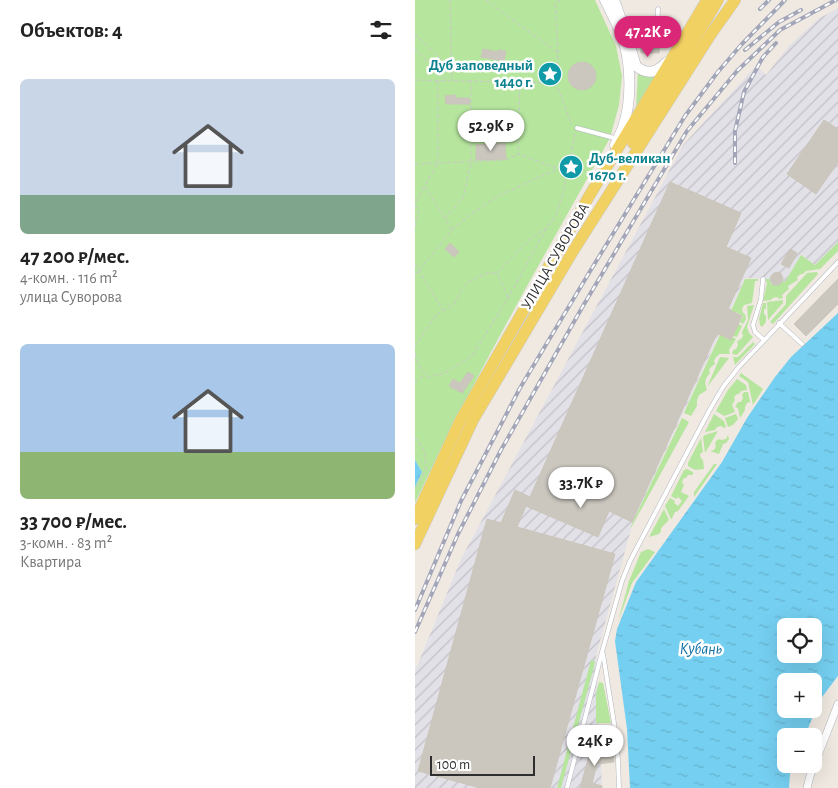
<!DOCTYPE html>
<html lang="ru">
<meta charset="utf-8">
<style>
:root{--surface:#fff;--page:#f6f6f6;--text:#222;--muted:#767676;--accent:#db2777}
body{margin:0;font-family:"Alegreya Sans",sans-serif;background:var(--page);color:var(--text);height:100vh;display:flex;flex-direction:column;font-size:19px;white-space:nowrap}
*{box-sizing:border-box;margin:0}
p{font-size:16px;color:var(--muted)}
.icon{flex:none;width:28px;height:28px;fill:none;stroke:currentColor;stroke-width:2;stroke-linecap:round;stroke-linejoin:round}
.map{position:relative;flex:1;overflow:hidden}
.sheet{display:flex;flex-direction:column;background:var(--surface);width:415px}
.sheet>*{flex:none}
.tools{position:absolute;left:362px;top:618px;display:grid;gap:10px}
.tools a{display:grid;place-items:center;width:45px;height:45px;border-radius:8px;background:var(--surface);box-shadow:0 5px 20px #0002;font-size:25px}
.scale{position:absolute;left:15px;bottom:12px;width:105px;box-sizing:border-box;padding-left:5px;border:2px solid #2e2e2e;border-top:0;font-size:14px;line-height:18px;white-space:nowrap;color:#2e2e2e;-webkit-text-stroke:4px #fff;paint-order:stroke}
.price{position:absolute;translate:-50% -42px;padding:0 11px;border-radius:18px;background:#fff;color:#222;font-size:16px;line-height:32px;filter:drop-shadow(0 1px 2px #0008)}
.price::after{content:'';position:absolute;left:50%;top:30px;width:15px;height:11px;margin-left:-8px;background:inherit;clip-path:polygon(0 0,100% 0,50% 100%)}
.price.selected{background:var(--accent);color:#fff}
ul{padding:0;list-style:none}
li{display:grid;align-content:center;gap:10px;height:265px;padding:0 20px}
li span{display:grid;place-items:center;height:155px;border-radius:8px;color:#555}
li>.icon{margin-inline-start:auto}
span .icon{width:90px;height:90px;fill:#fffc;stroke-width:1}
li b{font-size:21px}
h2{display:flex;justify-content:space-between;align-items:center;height:60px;padding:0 20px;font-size:21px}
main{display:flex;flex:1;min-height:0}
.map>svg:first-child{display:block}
.industrial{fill:url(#industrial-furrows)}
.green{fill:#b6e59e}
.water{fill:url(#water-ripples);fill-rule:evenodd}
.building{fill:#cbc7bf;stroke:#cbc5ba}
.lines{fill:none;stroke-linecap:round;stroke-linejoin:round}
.service-casing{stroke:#b4b7c1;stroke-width:5}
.minor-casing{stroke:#b4b7c1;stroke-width:8}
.secondary-casing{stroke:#b4b7c1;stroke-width:11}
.primary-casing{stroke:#c9c9c9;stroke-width:12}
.path{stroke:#c9c9c9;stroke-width:1;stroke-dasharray:4 2.5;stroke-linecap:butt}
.service{stroke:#fff;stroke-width:4}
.minor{stroke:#fff;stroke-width:7}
.secondary{stroke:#fff;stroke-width:10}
.primary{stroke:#f2d163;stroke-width:11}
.rail-casing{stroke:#a3a6b8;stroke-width:4}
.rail{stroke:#fff;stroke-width:2;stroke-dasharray:5.5;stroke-linecap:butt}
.labels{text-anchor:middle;stroke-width:5;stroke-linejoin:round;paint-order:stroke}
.culture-label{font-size:15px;font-weight:bold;fill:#0d838f;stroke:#fff;text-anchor:end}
.street-label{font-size:15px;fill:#2e2e2e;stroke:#fff}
.water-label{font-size:16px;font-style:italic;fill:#0d6fa3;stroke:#fff}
</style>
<main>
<section class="sheet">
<h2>Объектов: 4<svg class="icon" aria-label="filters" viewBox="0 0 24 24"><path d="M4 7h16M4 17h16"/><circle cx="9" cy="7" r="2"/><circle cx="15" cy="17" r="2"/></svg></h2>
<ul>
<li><span style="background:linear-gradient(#c9d6e8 75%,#7fa58c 0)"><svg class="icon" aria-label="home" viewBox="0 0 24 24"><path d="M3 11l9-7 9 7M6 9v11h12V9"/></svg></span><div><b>47 200 ₽/мес.</b><p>4-комн. · 116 m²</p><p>улица Суворова</p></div></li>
<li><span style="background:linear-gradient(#a9c7e8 70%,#8fb573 0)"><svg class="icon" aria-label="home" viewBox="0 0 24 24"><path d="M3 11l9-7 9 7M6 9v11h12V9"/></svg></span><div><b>33 700 ₽/мес.</b><p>3-комн. · 83 m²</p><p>Квартира</p></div></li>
</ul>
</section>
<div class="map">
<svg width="423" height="788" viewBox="0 0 423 788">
<defs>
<pattern id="industrial-furrows" width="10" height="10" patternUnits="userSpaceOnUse" patternTransform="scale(1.25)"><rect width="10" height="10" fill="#e3e1e8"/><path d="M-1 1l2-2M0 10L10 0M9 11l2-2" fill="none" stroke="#c3c1c7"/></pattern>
<pattern id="water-ripples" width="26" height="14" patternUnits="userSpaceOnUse" patternTransform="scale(1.25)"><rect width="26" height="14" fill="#75cff0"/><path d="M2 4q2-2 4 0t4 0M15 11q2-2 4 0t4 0" fill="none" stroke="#66b2ce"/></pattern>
</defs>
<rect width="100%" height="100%" fill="#efe9e1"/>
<!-- industrial -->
<polygon class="industrial" points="423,8 423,242 400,265 386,255 370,282 355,279 330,278 218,522 181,656 187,788 0,788 0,671 46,559 268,145 341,66 351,75 373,47 403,19"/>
<!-- green -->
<g class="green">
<path d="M0 0H180L201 46 207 76 204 105 195 138C128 258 58 378 0 503V487L7 472 0 460Z"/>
<polygon points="223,71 242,74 221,109"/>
<polygon points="423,242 423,251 405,269 391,271 388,274 386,274 382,277 383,280 373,286 374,289 367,295 368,298 364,299 362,297 358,298 356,300 348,301 352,283 350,279 355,279 355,282 358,285 364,285 367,281 370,282 386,255 400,265"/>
<polygon points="402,272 403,274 358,324 355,322 371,304 371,296 392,273"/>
<path d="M330 279H343V281H340L337 303 329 305 327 309 328 313 330 314 331 319 328 324 325 322 328 316 321 312 315 323 322 327 324 324 327 326 322 337 318 336 312 330 309 337 316 340 317 337 321 339 314 350 315 354H304L303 356 301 357 299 361 300 364 296 367 294 370 295 373C290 379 289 381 292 390L284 395 282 400V406L276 416 269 413C289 368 311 324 330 279Z"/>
<polygon points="368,300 368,303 353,320 352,302"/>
<polygon points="348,303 351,303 351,308 349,310 349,314 351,316 351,322 347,327 345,325 344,319"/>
<polygon points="339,305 332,327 334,333 338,337 322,355 317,354 318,350 321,349 323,345 322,342 324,340 326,339 328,336 327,332 333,320 332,306"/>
<polygon points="338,342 340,344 320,365 318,357 323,357"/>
<polygon points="305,357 314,358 293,386 293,385"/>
<polygon points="326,373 348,389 338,405 333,382 324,376"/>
<polygon points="322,379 331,385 332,390 326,391 324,394 322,394 319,397 320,400 317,405 320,412 309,416 301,411 313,390"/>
<polygon points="329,392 333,392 335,402 332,403 330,407 330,410 325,418 323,408 320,407 323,402 326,402 328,398 327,395"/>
<polygon points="299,414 309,421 311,427 309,428 306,426 302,427 300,430 290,432"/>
<polygon points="321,414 323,419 318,425 313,427 310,418"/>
<polygon points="267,418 274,422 216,528 216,526"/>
<polygon points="303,431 290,453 288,437 290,435"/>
<polygon points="313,435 314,439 311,443 308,444 304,454 295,451 299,450 301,446 300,443 302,440 304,439 306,440 311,439"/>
<polygon points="286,438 288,452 285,454 286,458 288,460 289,469 280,470 273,466 273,463"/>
<polygon points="299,464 302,464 279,497 279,492"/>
<polygon points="272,469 278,472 278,475 273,475 271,478 269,478 267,482 269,485 266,492 274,496 263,511 260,512 258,516 257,519 256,519 250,506 255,498 260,501 259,503 263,506 267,501 263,497 261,499 256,496 269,470"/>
<polygon points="249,509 254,520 246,528 246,531 244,534 234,537"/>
<polygon points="233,549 240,552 217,583 203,622 214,581 226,552"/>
<polygon points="176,660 180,661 179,667 146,788 142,788"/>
<polygon points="184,682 188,683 196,723 181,723 181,693"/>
</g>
<!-- water -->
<g class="water">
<path d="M423 313V676L404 701 390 736H371V764H379L375 774 374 788H215L212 729 200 641 202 629 221 582 307 462 332 418 360 377 376 357ZM399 626V654H371V626ZM399 681V709H371V681Z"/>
<polygon points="0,460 7,472 0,487"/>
</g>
<!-- building -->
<g class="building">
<polygon points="226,34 242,35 245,34 244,53 226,53"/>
<polygon points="68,49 83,52 83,50 91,51 89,61 66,57"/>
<circle cx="167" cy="76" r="14"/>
<polygon points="41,95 41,98 54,98 55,104 31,104 30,96"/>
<polygon points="409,120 423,129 423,162 401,194 372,174"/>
<polygon points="90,143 91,159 61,160 61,145"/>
<polygon points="255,182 326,213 311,247 336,258 313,309 327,316 316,340 302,333 217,522 194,511 183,537 111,506 102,527 200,554 135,788 65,788 3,771 72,519 86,523 100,490 115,497"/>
<polygon points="35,243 44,252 39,257 30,249"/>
<polygon points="375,249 382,253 374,268 366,264"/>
<polygon points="365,272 368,278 367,282 364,285 358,285 355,280 356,276 359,273"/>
<polygon points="423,279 423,304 391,336 379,324"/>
<polygon points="53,372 59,376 47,393 34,386 38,379 45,383"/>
<polygon points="176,749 192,753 198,752 199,762 182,764 177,783 187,786 187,788 165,788"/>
</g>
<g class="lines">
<!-- service casing -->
<g class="service-casing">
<g id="service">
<polyline points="206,29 242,31 243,9"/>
<polyline points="162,128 203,139"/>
<polyline points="348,279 346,299 338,325 340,332 349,340"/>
<polyline points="364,323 387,344"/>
<polyline points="188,654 199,723 203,760 204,788"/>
<polyline points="152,788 187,652 207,581 215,561 294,411 308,387 323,368 423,262"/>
</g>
</g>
<!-- minor casing -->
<g class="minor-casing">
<polyline id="minor" points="392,788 395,776 423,704"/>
</g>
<!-- secondary casing -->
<g class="secondary-casing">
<g id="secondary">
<path d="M190 0C196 12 203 25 208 39 216 64 217 101 208 127 206 133 203 139 200 145"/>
<polyline points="199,0 207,22"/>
<path d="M216 50 221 66C233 76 242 72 252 62"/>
</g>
</g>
<!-- primary casing -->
<g class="primary-casing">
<g id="primary">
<polyline points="218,143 303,0"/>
<polyline points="0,519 45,421 173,198 292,0"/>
<polyline points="0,544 58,420 158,251 296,34 320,0"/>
</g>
</g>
<!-- path -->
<g class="path">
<polyline points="35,0 37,80"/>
<polyline points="71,0 143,53"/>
<polyline points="145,0 140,3 143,53 141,83 157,125"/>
<polyline points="0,34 35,68"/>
<polyline points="0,49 32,81"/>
<polyline points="0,80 140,83"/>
<polyline points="23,81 23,163 91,160 103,154"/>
<polyline points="105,81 103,154 141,168"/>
<polyline points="0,164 22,163"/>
<polyline points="10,187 29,217"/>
<polyline points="0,226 4,213 0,204 22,164"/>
<polyline points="37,230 56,214 83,196 155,163 160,133"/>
<polyline points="0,264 28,310"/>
<polyline points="0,275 37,230 30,218 48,198 56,162 56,80"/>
<polyline points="93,297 82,273 114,240 131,228"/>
<polyline points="0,346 21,315 39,304 49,286 58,279 73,273 82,273"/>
<path d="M0 353C2 362 6 372 14 377L30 373 57 356 93 298 132 227 141 215 150 186V166"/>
<polyline points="0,383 9,375"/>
<polyline points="0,437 10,452 11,469 0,489"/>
</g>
<!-- service -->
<use href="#service" class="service"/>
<!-- minor -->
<use href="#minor" class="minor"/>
<!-- secondary -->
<use href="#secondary" class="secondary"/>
<!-- primary -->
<use href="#primary" class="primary"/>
<!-- rail casing -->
<g class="rail-casing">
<g id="rail">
<polyline points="345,9 354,0"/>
<polyline points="330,50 364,22 386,10"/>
<polyline points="320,163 320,131 329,92 348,57 361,43"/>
<polyline points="0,610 46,501 105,388 174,273 270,116 302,73 326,45 370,0"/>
<polyline points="0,632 43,534 86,450 168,306 272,131 322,71 365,30 421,0"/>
</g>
</g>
<!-- rail -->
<use href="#rail" class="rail"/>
</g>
<!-- icons -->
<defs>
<g id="sight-disc" transform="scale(1.25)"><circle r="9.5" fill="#0f9aa8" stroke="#fff"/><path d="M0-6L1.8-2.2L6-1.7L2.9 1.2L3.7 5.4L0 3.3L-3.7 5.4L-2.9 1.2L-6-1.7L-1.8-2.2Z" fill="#fff"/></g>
</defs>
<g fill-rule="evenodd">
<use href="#sight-disc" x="135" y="74"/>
<use href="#sight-disc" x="156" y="167"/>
</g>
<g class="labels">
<!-- culture labels -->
<g class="culture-label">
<text x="118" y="70">Дуб заповедный<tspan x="118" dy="17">1440 г.</tspan></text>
<text x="174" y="163" text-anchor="start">Дуб-великан<tspan x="174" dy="17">1670 г.</tspan></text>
</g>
<!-- street labels -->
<g class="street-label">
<text transform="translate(140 256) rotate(-60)" y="5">УЛИЦА СУВОРОВА</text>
</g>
<!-- water labels -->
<g class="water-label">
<text x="286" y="654">Кубань</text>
</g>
</g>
</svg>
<div class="tools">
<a><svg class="icon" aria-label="locate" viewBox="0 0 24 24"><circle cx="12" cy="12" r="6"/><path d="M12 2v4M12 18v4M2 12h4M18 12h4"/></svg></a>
<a>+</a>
<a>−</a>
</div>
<div class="scale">100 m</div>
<b class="price selected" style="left:233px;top:58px">47.2K ₽</b>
<b class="price" style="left:76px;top:152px">52.9K ₽</b>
<b class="price" style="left:166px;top:509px">33.7K ₽</b>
<b class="price" style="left:180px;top:767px">24K ₽</b>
</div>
</main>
